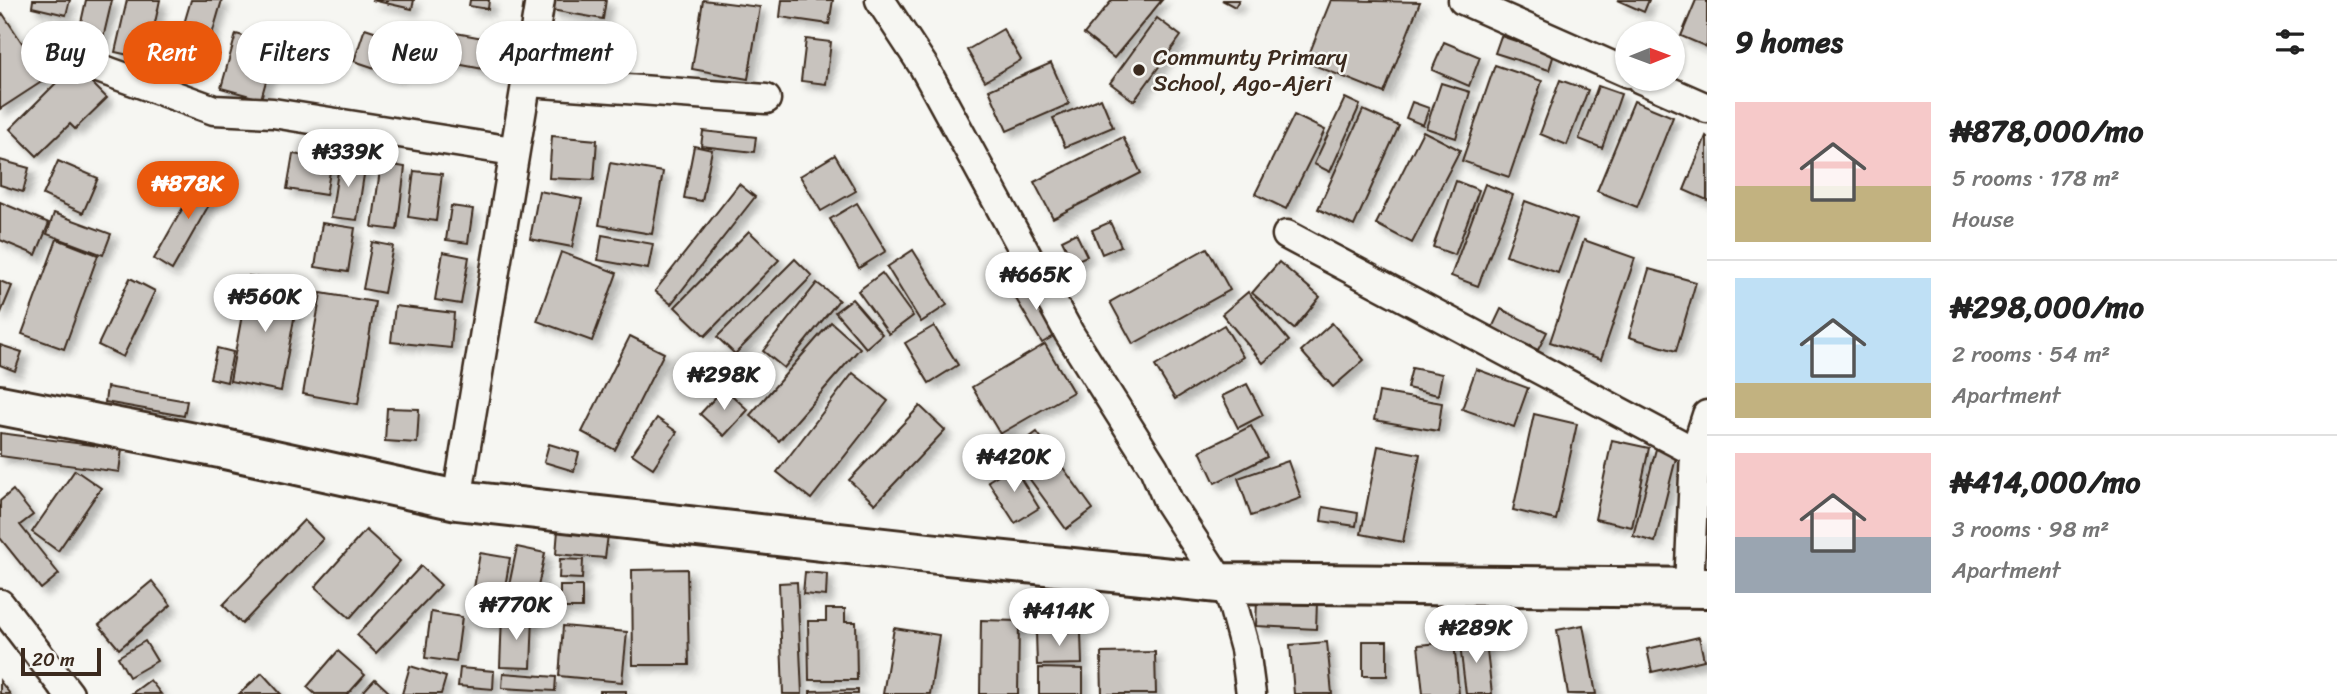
<!DOCTYPE html>
<meta charset="utf-8">
<style>
:root{--surface:#fff;--page:#f6f6f6;--text:#222;--muted:#767676;--line:#e0e0e0;--accent:#ea580c}
body{margin:0;font-family:Sriracha,sans-serif;background:var(--page);color:var(--text);height:100vh;display:flex;flex-direction:column;font-size:26px;white-space:nowrap}
*{box-sizing:border-box;margin:0}
p{font-size:23px;color:var(--muted)}
.icon{flex:none;width:38px;height:38px;fill:none;stroke:currentColor;stroke-width:2;stroke-linecap:round;stroke-linejoin:round}
.map{position:relative;flex:1;overflow:hidden}
.side{display:flex;flex-direction:column;background:var(--surface);width:630px}
.side>*{flex:none}
.hud{position:absolute;left:21px;top:21px;width:665px;height:63px;display:flex;gap:14px}
.needle{width:46px;rotate:89deg}
.controls{position:absolute;left:1615px;top:21px;display:grid;gap:14px}
.controls a{display:grid;place-items:center;width:70px;height:70px;border-radius:50%;background:var(--surface);box-shadow:0 2px 5px #0004;font-size:35px}
.scale{position:absolute;left:21px;bottom:18px;width:80px;box-sizing:border-box;padding-left:7px;border:4px solid #3b2a1e;border-top:0;font-size:19px;line-height:24px;white-space:nowrap;color:#3b2a1e;-webkit-text-stroke:5px #f6f6f2;paint-order:stroke}
.price{position:absolute;translate:-50% -60px;padding:0 16px;border-radius:24px;background:#fff;color:#222;font-size:23px;line-height:46px;filter:drop-shadow(0 2px 4px #0008)}
.price::after{content:'';position:absolute;left:50%;top:42px;width:21px;height:16px;margin-left:-10px;background:inherit;clip-path:polygon(0 0,100% 0,50% 100%)}
.price.current{background:var(--accent);color:#fff}
ul{padding:0;list-style:none}
li{display:flex;align-items:center;gap:21px;height:175px;padding:0 28px}
li+li{border-top:2px solid var(--line)}
li span{display:grid;place-items:center;flex:none;width:196px;height:140px;border-radius:0px;color:#555}
li>.icon{margin-inline-start:auto}
span .icon{width:84px;height:84px;fill:#fffc;stroke-width:1}
li b{font-size:30px}
h2{display:flex;justify-content:space-between;align-items:center;height:84px;padding:0 28px;font-size:30px}
.pill{padding:0 24px;border-radius:32px;background:var(--surface);box-shadow:0 2px 5px #0004;font-size:24px;line-height:63px}
.pill.current{background:var(--accent);color:#fff}
main{display:flex;flex:1;min-height:0}
.map>svg:first-child{display:block}
.building{fill:#c8c3be;stroke:#3b2a1e;stroke-width:2;filter:url(#shadow)}
.lines{fill:none;stroke-linecap:round;stroke-linejoin:round}
.minor-casing{stroke:#3b2a1e;stroke-width:33}
.secondary-casing{stroke:#3b2a1e;stroke-width:44}
.minor{stroke:#f6f6f2;stroke-width:28}
.secondary{stroke:#f6f6f2;stroke-width:38}
.poi-dot{fill:#3b2a1e;stroke:#f6f6f2;stroke-width:2.5}
.labels{text-anchor:middle;stroke-width:5;stroke-linejoin:round;paint-order:stroke}
.poi-label{font-size:23px;fill:#3b2a1e;stroke:#f6f6f2;text-anchor:start}
</style>
<main>
<div class="map">
<svg width="1707" height="694" viewBox="0 0 1707 694">
<defs>
<filter id="shadow"><feDropShadow dx="6" dy="6" stdDeviation="3.5" flood-color="#0004"/></filter>
</defs>
<rect width="100%" height="100%" fill="#f6f6f2"/>
<filter id="ink" filterUnits="userSpaceOnUse"><feTurbulence type="fractalNoise" baseFrequency=".0143" numOctaves="2"/><feDisplacementMap in="SourceGraphic" scale="14" xChannelSelector="R" yChannelSelector="G"/><feConvolveMatrix kernelMatrix="1 2 1 2 8 2 1 2 1" color-interpolation-filters="sRGB"/></filter>
<g filter="url(#ink)">
<!-- building -->
<g class="building">
<polygon points="33,0 70,0 66,15 32,7"/>
<polygon points="86,0 112,0 100,51 76,45"/>
<polygon points="127,0 160,0 147,59 115,52"/>
<polygon points="191,0 222,0 205,59 176,51"/>
<polygon points="372,0 414,0 412,9"/>
<polygon points="470,0 489,0 488,9 469,6"/>
<polygon points="553,0 606,0 603,19 551,10"/>
<polygon points="703,0 760,7 748,79 692,69"/>
<polygon points="782,0 833,0 829,24 780,17"/>
<polygon points="1112,0 1162,0 1114,58 1084,34"/>
<polygon points="1222,0 1239,0 1235,7"/>
<polygon points="1331,0 1420,2 1384,93 1306,62"/>
<polygon points="1617,0 1649,0 1644,12"/>
<polygon points="1696,0 1707,0 1707,47 1681,36"/>
<polygon points="3,14 46,79 0,109 0,16"/>
<polygon points="1157,18 1181,36 1134,101 1110,83"/>
<polygon points="427,23 445,28 437,61 419,56"/>
<polygon points="365,28 407,42 396,75 354,61"/>
<polygon points="1003,29 1021,60 985,81 967,50"/>
<polygon points="456,33 499,41 494,71 451,63"/>
<polygon points="236,34 276,45 261,99 221,88"/>
<polygon points="1501,36 1554,54 1549,70 1495,53"/>
<polygon points="806,39 831,42 826,84 801,81"/>
<polygon points="554,40 584,43 583,50 595,52 594,66 537,59 538,45 553,47"/>
<polygon points="1444,42 1480,57 1469,86 1432,70"/>
<polygon points="1051,63 1069,104 1007,131 989,90"/>
<polygon points="1495,65 1542,81 1509,177 1462,161"/>
<polygon points="71,68 83,80 86,77 107,98 75,129 70,124 37,156 10,129"/>
<polygon points="1560,80 1588,90 1567,145 1540,134"/>
<polygon points="1441,83 1470,92 1456,138 1426,128"/>
<polygon points="1598,86 1621,94 1602,148 1579,139"/>
<polygon points="1101,98 1113,127 1065,147 1053,118"/>
<polygon points="1345,98 1360,105 1330,172 1314,164"/>
<polygon points="1634,101 1673,117 1637,207 1597,191"/>
<polygon points="1412,102 1429,108 1423,125 1406,118"/>
<polygon points="1363,110 1399,126 1354,226 1318,209"/>
<polygon points="1294,115 1325,130 1286,209 1255,194"/>
<polygon points="703,131 756,137 754,152 701,146"/>
<polygon points="1423,131 1460,150 1412,243 1376,224"/>
<polygon points="552,136 597,140 594,180 549,178"/>
<polygon points="1706,136 1707,137 1707,200 1684,190"/>
<polygon points="1123,137 1141,173 1053,218 1034,182"/>
<polygon points="694,146 712,150 702,201 684,198"/>
<polygon points="293,154 332,160 326,195 287,189"/>
<polygon points="835,155 856,191 821,211 800,176"/>
<polygon points="340,158 366,162 357,220 331,217"/>
<polygon points="0,160 29,168 23,192 0,185"/>
<polygon points="58,161 98,178 83,213 43,195"/>
<polygon points="381,163 405,167 397,230 372,227"/>
<polygon points="610,163 663,172 652,234 599,225"/>
<polygon points="414,171 442,174 436,221 408,217"/>
<polygon points="203,172 222,182 172,270 154,259"/>
<polygon points="1456,181 1479,190 1455,255 1433,247"/>
<polygon points="739,184 755,197 671,304 655,291"/>
<polygon points="1485,184 1513,195 1478,286 1451,276"/>
<polygon points="539,191 582,199 572,247 530,239"/>
<polygon points="1525,201 1577,220 1558,273 1506,255"/>
<polygon points="0,202 49,223 36,255 0,240"/>
<polygon points="857,203 886,251 859,268 830,219"/>
<polygon points="451,206 473,209 468,243 446,240"/>
<polygon points="54,213 111,234 103,255 47,234"/>
<polygon points="1110,222 1121,246 1102,254 1092,230"/>
<polygon points="322,223 355,228 348,272 315,267"/>
<polygon points="749,231 779,260 705,336 675,307"/>
<polygon points="1076,233 1087,256 1073,262 1062,240"/>
<polygon points="602,235 653,244 648,269 598,260"/>
<polygon points="57,239 98,255 64,349 22,334"/>
<polygon points="1584,240 1635,258 1601,359 1550,342"/>
<polygon points="372,242 393,246 384,293 363,289"/>
<polygon points="1207,248 1230,290 1133,344 1110,302"/>
<polygon points="913,250 947,305 921,322 887,267"/>
<polygon points="443,252 469,257 461,304 435,300"/>
<polygon points="561,252 617,273 592,341 537,321"/>
<polygon points="795,259 812,276 735,354 717,337"/>
<polygon points="1279,262 1320,297 1294,329 1252,293"/>
<polygon points="1649,269 1696,282 1676,351 1629,337"/>
<polygon points="882,273 913,316 889,334 858,291"/>
<polygon points="249,276 300,286 281,391 230,381"/>
<polygon points="130,278 155,291 123,357 98,345"/>
<polygon points="0,281 12,286 0,315"/>
<polygon points="1030,281 1061,332 1042,343 1012,292"/>
<polygon points="817,283 839,300 784,368 763,351"/>
<polygon points="1248,292 1289,341 1263,363 1222,314"/>
<polygon points="321,293 375,302 358,404 303,394"/>
<polygon points="852,299 882,334 866,348 835,312"/>
<polygon points="395,306 454,313 451,348 391,342"/>
<polygon points="1501,309 1547,332 1538,350 1492,328"/>
<polygon points="831,322 860,348 779,441 750,415"/>
<polygon points="1332,323 1364,360 1333,387 1301,351"/>
<polygon points="1224,325 1243,357 1175,399 1155,366"/>
<polygon points="934,326 958,365 929,383 905,343"/>
<polygon points="630,336 664,353 615,450 582,432"/>
<polygon points="1045,344 1073,392 1000,434 972,387"/>
<polygon points="0,345 22,352 15,371 0,365"/>
<polygon points="217,348 233,352 227,382 210,378"/>
<polygon points="714,355 728,365 719,377 705,367"/>
<polygon points="1412,368 1442,374 1438,395 1407,388"/>
<polygon points="1476,369 1528,388 1514,427 1462,409"/>
<polygon points="853,373 888,401 811,499 777,472"/>
<polygon points="1247,384 1263,415 1238,428 1222,396"/>
<polygon points="107,387 187,401 184,416 105,402"/>
<polygon points="724,388 748,410 724,436 700,414"/>
<polygon points="1379,392 1442,403 1438,431 1374,420"/>
<polygon points="920,406 945,430 875,504 849,480"/>
<polygon points="387,408 419,409 417,443 385,441"/>
<polygon points="1534,414 1577,424 1556,520 1513,510"/>
<polygon points="657,418 677,432 653,468 632,454"/>
<polygon points="1251,426 1267,457 1215,483 1200,451"/>
<polygon points="1037,432 1093,509 1066,529 1010,452"/>
<polygon points="0,433 122,449 119,472 0,456"/>
<polygon points="1612,440 1649,448 1632,527 1595,519"/>
<polygon points="549,444 579,453 574,471 544,462"/>
<polygon points="1378,446 1420,454 1403,542 1361,534"/>
<polygon points="1656,449 1677,454 1655,542 1633,536"/>
<polygon points="1288,461 1301,498 1251,516 1238,478"/>
<polygon points="1013,466 1039,508 1015,523 988,481"/>
<polygon points="75,470 101,488 58,551 32,532"/>
<polygon points="13,490 33,515 20,525 59,574 41,589 0,538 0,501"/>
<polygon points="1323,507 1358,513 1356,526 1321,521"/>
<polygon points="304,520 323,539 242,624 223,605"/>
<polygon points="366,530 400,561 350,618 315,587"/>
<polygon points="558,530 608,535 605,558 556,554"/>
<polygon points="517,547 545,553 534,606 506,600"/>
<polygon points="480,553 510,558 499,622 469,617"/>
<polygon points="560,559 583,560 582,579 559,578"/>
<polygon points="421,566 441,585 376,653 357,635"/>
<polygon points="687,569 689,665 633,665 632,570"/>
<polygon points="805,572 827,574 826,596 803,594"/>
<polygon points="152,581 171,605 119,649 99,625"/>
<polygon points="797,582 802,694 783,694 779,583"/>
<rect x="560" y="586" width="22" height="22"/>
<polygon points="1257,600 1317,602 1316,629 1256,626"/>
<polygon points="826,609 845,609 845,622 856,622 857,680 809,680 808,621 826,621"/>
<polygon points="431,612 462,617 456,662 425,658"/>
<polygon points="502,615 533,616 531,668 500,667"/>
<polygon points="981,620 1019,621 1018,694 980,694"/>
<polygon points="1583,625 1596,694 1568,694 1557,630"/>
<polygon points="563,626 627,632 622,682 559,676"/>
<polygon points="894,628 939,635 930,694 883,694"/>
<polygon points="1036,632 1081,632 1082,664 1037,665"/>
<polygon points="1485,634 1492,694 1466,694 1459,637"/>
<polygon points="1699,637 1704,660 1652,672 1647,649"/>
<polygon points="145,641 157,661 129,677 118,657"/>
<rect x="1363" y="641" width="24" height="35"/>
<polygon points="1327,642 1332,694 1294,694 1290,645"/>
<polygon points="1454,642 1459,694 1423,694 1418,645"/>
<polygon points="338,651 365,675 348,694 315,694 307,687"/>
<polygon points="1155,652 1156,694 1102,694 1101,653"/>
<polygon points="410,666 446,677 441,694 402,694"/>
<polygon points="460,668 494,671 493,689 458,686"/>
<polygon points="1039,668 1083,669 1083,694 1039,694"/>
<polygon points="262,673 281,694 239,694"/>
<polygon points="503,673 556,677 555,691 502,688"/>
<polygon points="375,679 391,694 361,694"/>
<polygon points="150,680 161,694 131,694"/>
<polygon points="0,681 10,694 0,694"/>
<polygon points="858,690 858,694 810,694 810,691"/>
<rect x="600" y="691" width="26" height="3"/>
</g>
<g class="lines">
<!-- minor casing -->
<g class="minor-casing">
<g id="minor">
<polyline points="880,0 924,67 1069,333 1154,468 1168,501 1231,598 1245,649 1251,694"/>
<polyline points="1463,0 1628,73"/>
<polyline points="79,61 214,110 273,113 513,151"/>
<polyline points="1641,79 1707,108"/>
<polyline points="528,82 766,99"/>
<polyline points="1287,235 1695,452"/>
<polyline points="457,500 540,0"/>
<polyline points="1689,587 1695,452 1707,415"/>
<polyline points="0,604 69,694"/>
</g>
</g>
<!-- secondary casing -->
<g class="secondary-casing">
<polyline id="secondary" points="0,405 220,448 457,500 928,553 1219,583 1707,588"/>
</g>
<!-- minor -->
<use href="#minor" class="minor"/>
<!-- secondary -->
<use href="#secondary" class="secondary"/>
</g>
</g>
<!-- markers -->
<circle class="poi-dot" cx="1139" cy="70" r="7"/>
<g class="labels">
<!-- poi labels -->
<g class="poi-label">
<text x="1153" y="65">Communty Primary<tspan x="1153" dy="26">School, Ago-Ajeri</tspan></text>
</g>
</g>
</svg>
<div class="controls">
<a><svg class="needle" viewBox="-14 -14 28 28"><path d="M0-13l5 13h-10z" fill="#e53935"/><path d="M0 13l5-13h-10z" fill="#767676"/></svg></a>
</div>
<div class="scale">20 m</div>
<b class="price" style="left:348px;top:189px">₦339K</b>
<b class="price current" style="left:188px;top:221px">₦878K</b>
<b class="price" style="left:1036px;top:312px">₦665K</b>
<b class="price" style="left:265px;top:334px">₦560K</b>
<b class="price" style="left:724px;top:412px">₦298K</b>
<b class="price" style="left:1014px;top:494px">₦420K</b>
<b class="price" style="left:516px;top:642px">₦770K</b>
<b class="price" style="left:1059px;top:648px">₦414K</b>
<b class="price" style="left:1476px;top:665px">₦289K</b>
<div class="hud">
<a class="pill">Buy</a>
<a class="pill current">Rent</a>
<a class="pill">Filters</a>
<a class="pill">New</a>
<a class="pill">Apartment</a>
</div>
</div>
<section class="side">
<h2>9 homes<svg class="icon" aria-label="filters" viewBox="0 0 24 24"><path d="M4 7h16M4 17h16"/><circle cx="9" cy="7" r="2"/><circle cx="15" cy="17" r="2"/></svg></h2>
<ul>
<li><span style="background:linear-gradient(#f6c9c9 60%,#c2b280 0)"><svg class="icon" aria-label="home" viewBox="0 0 24 24"><path d="M3 11l9-7 9 7M6 9v11h12V9"/></svg></span><div><b>₦878,000/mo</b><p>5 rooms · 178 m²</p><p>House</p></div></li>
<li><span style="background:linear-gradient(#bfe0f5 75%,#c2b280 0)"><svg class="icon" aria-label="home" viewBox="0 0 24 24"><path d="M3 11l9-7 9 7M6 9v11h12V9"/></svg></span><div><b>₦298,000/mo</b><p>2 rooms · 54 m²</p><p>Apartment</p></div></li>
<li><span style="background:linear-gradient(#f6c9c9 60%,#9aa5b1 0)"><svg class="icon" aria-label="home" viewBox="0 0 24 24"><path d="M3 11l9-7 9 7M6 9v11h12V9"/></svg></span><div><b>₦414,000/mo</b><p>3 rooms · 98 m²</p><p>Apartment</p></div></li>
</ul>
</section>
</main>
